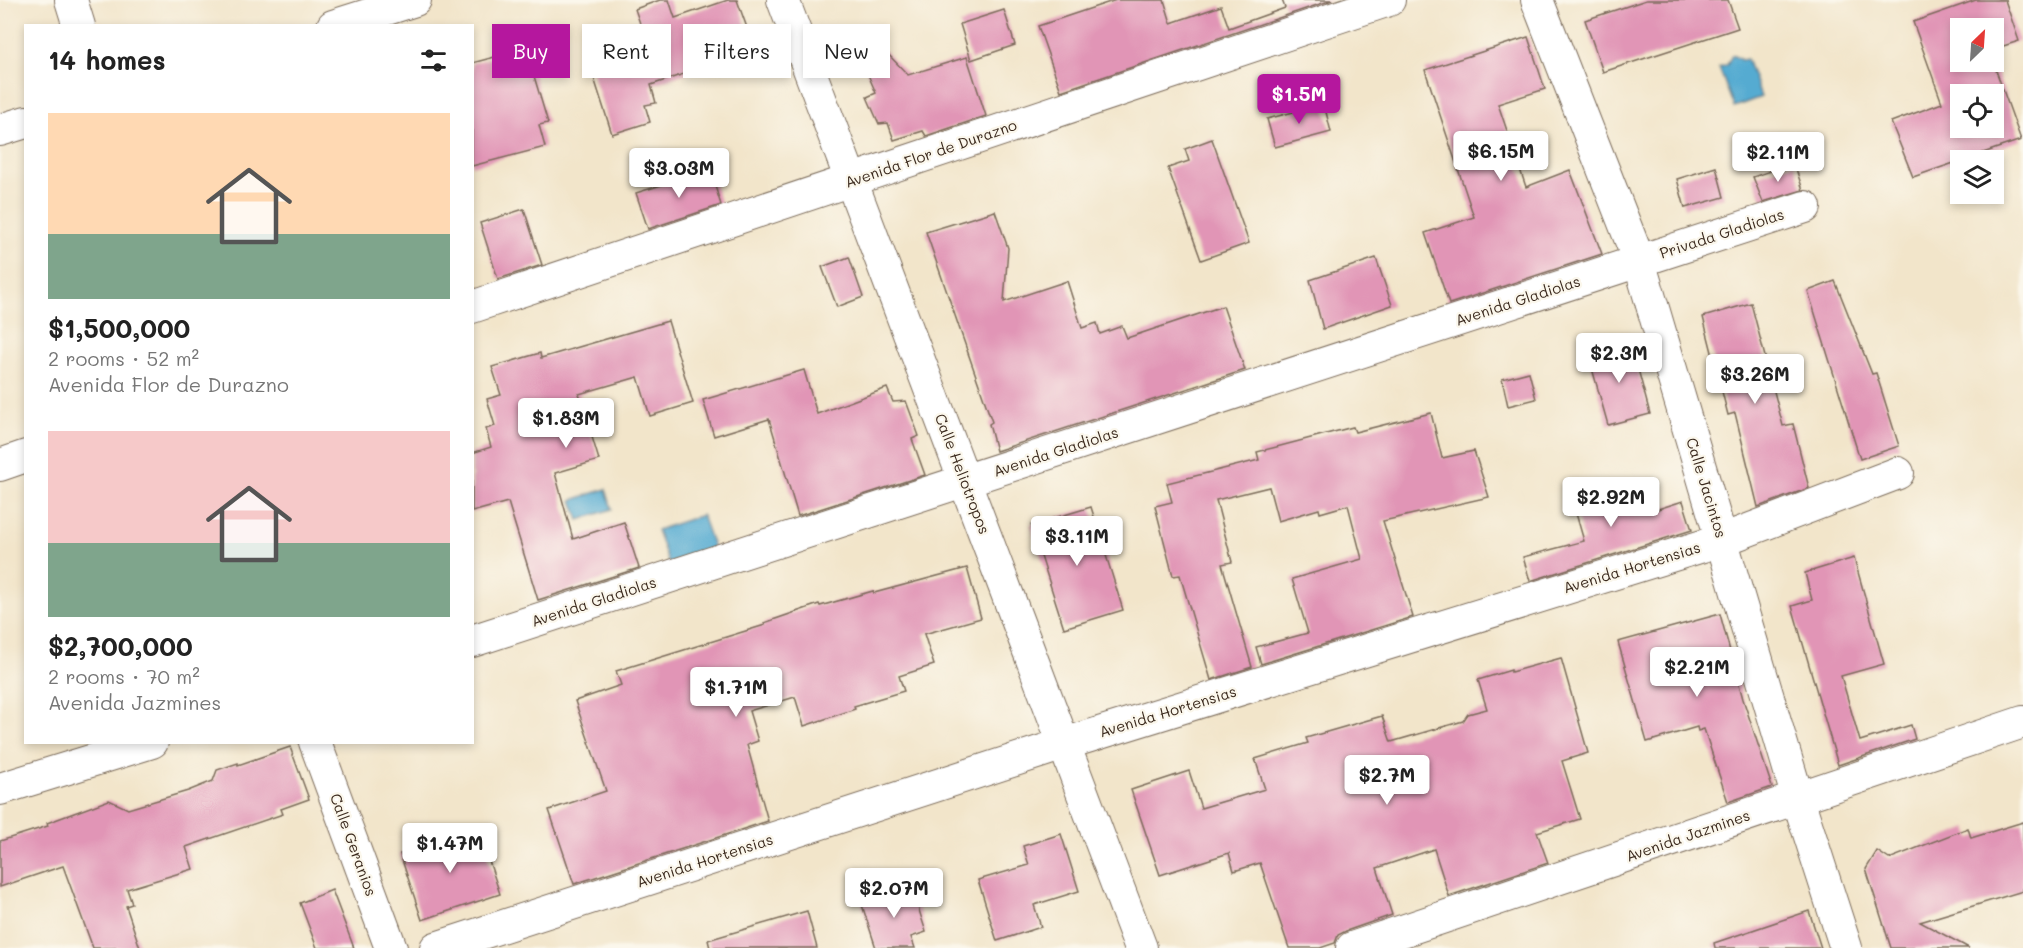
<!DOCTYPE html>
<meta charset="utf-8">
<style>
:root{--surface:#fff;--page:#f2f2f2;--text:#222;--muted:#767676;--accent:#b5179e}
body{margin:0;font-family:Mali,sans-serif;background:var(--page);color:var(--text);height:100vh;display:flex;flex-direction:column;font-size:22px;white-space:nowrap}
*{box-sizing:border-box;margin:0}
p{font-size:20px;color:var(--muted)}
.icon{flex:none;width:33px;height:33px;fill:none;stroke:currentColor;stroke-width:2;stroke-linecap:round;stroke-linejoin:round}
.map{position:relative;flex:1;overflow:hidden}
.details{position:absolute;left:24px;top:24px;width:450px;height:720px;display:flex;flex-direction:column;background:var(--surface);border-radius:0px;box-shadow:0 3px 9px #0003}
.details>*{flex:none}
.top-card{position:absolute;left:492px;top:24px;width:570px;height:54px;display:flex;gap:12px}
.needle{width:39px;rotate:25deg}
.fabs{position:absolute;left:1950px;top:18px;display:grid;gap:12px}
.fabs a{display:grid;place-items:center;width:54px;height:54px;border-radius:0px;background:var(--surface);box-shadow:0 3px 9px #0003;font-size:30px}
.price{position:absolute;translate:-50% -51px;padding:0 14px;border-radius:6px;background:#fff;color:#222;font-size:20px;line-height:39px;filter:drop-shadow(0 2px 3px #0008)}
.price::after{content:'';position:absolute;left:50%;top:36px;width:18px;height:14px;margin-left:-9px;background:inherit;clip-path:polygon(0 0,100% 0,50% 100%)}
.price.active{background:var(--accent);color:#fff}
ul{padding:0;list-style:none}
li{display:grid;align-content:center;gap:12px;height:318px;padding:0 24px}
li span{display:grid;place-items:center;height:186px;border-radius:0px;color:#555}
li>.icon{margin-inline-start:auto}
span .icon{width:108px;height:108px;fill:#fffc;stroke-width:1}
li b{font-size:26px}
h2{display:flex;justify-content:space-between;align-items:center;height:72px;padding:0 24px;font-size:26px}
.tag{padding:0 21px;border-radius:0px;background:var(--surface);box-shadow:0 3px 9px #0003;font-size:21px;line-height:54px}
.tag.active{background:var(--accent);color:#fff}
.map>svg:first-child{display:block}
.water{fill:#55abd1;stroke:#486a78;stroke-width:1.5}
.building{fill:#e195b6;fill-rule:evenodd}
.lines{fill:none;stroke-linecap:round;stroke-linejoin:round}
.minor-casing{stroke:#7b6b5a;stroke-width:34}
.minor{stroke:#fff;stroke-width:32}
.labels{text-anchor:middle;stroke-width:4.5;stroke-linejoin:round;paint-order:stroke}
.street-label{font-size:15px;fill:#3b2a1e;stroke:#fbf7ec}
</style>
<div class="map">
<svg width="2023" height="948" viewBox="0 0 2023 948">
<rect width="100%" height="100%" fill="#fbf7ec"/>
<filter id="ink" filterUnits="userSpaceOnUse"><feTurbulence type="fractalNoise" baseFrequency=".0167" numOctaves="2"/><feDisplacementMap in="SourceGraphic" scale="12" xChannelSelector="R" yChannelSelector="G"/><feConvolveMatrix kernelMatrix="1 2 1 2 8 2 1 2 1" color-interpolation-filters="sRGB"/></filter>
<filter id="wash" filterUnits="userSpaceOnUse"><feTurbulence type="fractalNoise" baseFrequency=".008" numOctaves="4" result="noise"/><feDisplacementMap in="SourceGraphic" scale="24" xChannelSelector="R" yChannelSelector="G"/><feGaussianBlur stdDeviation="1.35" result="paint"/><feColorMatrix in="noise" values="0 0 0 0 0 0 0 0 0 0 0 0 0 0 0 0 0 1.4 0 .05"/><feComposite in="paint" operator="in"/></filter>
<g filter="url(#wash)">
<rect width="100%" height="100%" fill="#f2e5ca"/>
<!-- water -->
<g class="water">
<polygon points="1732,55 1741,60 1747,59 1761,97 1734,107 1719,68 1727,65"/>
<polygon points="606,489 612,509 579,520 572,500"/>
<polygon points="702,515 714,549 669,564 657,530"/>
</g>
<g id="blocks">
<!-- building -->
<g class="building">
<polygon points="660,0 669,0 675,18 728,0 737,0 755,50 651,85 656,103 645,105 650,122 612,134 586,53 644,35 635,9"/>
<polygon points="1116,0 1164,0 1171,23 1221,6 1229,28 1285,8 1282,0 1332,0 1061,91 1038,26"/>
<polygon points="1646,0 1728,0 1738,28 1603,72 1585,20"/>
<path d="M1976 0H2005L2019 41 1994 49V28H1960V62H1993L2021 140 1913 177 1891 122 1942 103 1913 22ZM1960 94H1994V128H1960Z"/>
<polygon points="1004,10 1015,45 971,60 960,24"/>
<polygon points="1528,37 1545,89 1498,104 1526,187 1570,170 1602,254 1449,304 1425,233 1474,217 1425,70"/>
<polygon points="885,51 908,75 967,57 986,116 926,136 923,131 894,140 888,123 879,124 867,97 876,93 862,61"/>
<polygon points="506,54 511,71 531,66 548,123 539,125 545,147 472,166 472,63"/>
<polygon points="1324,104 1331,132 1275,147 1267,119"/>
<polygon points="1212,139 1249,243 1201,260 1168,168 1189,161 1185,149"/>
<polygon points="1794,163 1803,190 1763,202 1753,177"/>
<polygon points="1716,167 1724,197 1685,208 1677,179"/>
<polygon points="710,170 721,205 648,229 636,193"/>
<polygon points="524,209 542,265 498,279 480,223"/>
<polygon points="995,211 1008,248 1004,302 1067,281 1082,328 1097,323 1100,334 1122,326 1127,338 1223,306 1245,370 996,451 989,424 992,422 926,232"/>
<polygon points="849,257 863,297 837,307 822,267"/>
<polygon points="1376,258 1392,305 1323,329 1310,280"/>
<polygon points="1835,281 1872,374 1876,373 1899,446 1860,459 1808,291"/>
<polygon points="1751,303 1783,426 1793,424 1809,488 1758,507 1735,413 1728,415 1703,317"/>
<polygon points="668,321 693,403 650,416 638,377 579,394 599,460 555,473 573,539 624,522 639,568 538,600 508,502 472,512 472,453 491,447 486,429 495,426 487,399 501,395 492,367 540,353 541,358"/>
<polygon points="1631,343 1650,414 1608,425 1588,354"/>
<polygon points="804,370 817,414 887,388 893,402 906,401 919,436 912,439 925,475 798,516 769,419 714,436 703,400"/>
<polygon points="1529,372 1536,399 1508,406 1502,379"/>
<polygon points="1431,413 1442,458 1474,451 1489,497 1383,521 1413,617 1261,664 1256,647 1308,633 1292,579 1362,559 1348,505 1320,513 1319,509 1278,521 1269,487 1216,500 1232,562 1222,564 1252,667 1211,680 1180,575 1173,576 1155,506 1172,502 1167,483 1259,460 1257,452 1353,427 1355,432"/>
<polygon points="1621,481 1623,490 1647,483 1655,510 1683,501 1692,530 1530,581 1523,557 1584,541 1571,496"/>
<polygon points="1091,507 1123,610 1064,628 1031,525"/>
<polygon points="1854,558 1884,664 1841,676 1860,741 1911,725 1915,739 1838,765 1792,606 1812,600 1805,573"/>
<polygon points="967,568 981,618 924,634 934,665 899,676 904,691 854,706 855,709 804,726 795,697 749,711 758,741 747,745 768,821 574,884 549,810 606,791 575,701 621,685 616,671 765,625 764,623 819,604 820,606 873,591 874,593"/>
<polygon points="1720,614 1743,699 1772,787 1728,802 1704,729 1698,731 1697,727 1647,742 1618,642"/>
<polygon points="1561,658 1588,753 1562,761 1580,819 1537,832 1548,863 1449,896 1434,849 1377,868 1392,915 1346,931 1338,935 1335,943 1320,948 1289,948 1260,863 1234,871 1229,853 1160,875 1131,790 1189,771 1201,808 1265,789 1255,759 1308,743 1306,738 1382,716 1391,742 1463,721 1468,714 1487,709 1478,680 1511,670 1511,672"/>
<polygon points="290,747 309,799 281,809 283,814 186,847 193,869 127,889 132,904 126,906 140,948 93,948 63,866 0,887 0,841 48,826 47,823 109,800 128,809 188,791 213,781 217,770 238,763 238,765"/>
<polygon points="2023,822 2023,891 1920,922 1969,948 1891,948 1866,869 1877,851 1889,859 1968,828 1971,838"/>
<polygon points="478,828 500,894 422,920 400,854"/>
<polygon points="1061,834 1079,891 1034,905 1041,927 997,941 978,880 1029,865 1023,846"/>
<polygon points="911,885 926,932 911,937 915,948 876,948 861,902"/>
<polygon points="332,890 354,948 317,948 300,903"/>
<polygon points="807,911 817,948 710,948 708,940"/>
<polygon points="1809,911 1821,948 1715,948 1714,943"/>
</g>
</g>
</g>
<g filter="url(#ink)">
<use href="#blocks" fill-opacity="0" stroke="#7b6b5a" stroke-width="1.5"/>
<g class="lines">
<!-- minor casing -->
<g class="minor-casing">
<g id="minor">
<polyline points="71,0 79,26"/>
<polyline points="783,0 1141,948"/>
<polyline points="1537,0 1639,261 1798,799 1846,948"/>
<polyline points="333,26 415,0"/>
<polyline points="0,130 26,122"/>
<polyline points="472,307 1389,0"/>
<polyline points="0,465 26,456"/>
<polyline points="472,641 1805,207"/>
<polyline points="315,742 391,948"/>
<polyline points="0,789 152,742"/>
<polyline points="436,948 1064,744 1722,540 1898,473"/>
<polyline points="1352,948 2023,722"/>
</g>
</g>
<!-- minor -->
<use href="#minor" class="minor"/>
</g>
</g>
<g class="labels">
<!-- street labels -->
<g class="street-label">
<text transform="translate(931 154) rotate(-19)" y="5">Avenida Flor de Durazno</text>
<text transform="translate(1722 234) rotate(-18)" y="5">Privada Gladiolas</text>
<text transform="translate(1518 301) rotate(-18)" y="5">Avenida Gladiolas</text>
<text transform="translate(1056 452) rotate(-18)" y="5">Avenida Gladiolas</text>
<text transform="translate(962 474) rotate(69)" y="5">Calle Heliotropos</text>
<text transform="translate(1706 488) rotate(73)" y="5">Calle Jacintos</text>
<text transform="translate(1632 568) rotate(-17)" y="5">Avenida Hortensias</text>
<text transform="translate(594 602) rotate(-18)" y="5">Avenida Gladiolas</text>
<text transform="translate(1168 712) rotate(-17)" y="5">Avenida Hortensias</text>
<text transform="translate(1688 836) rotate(-19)" y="5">Avenida Jazmines</text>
<text transform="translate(353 845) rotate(70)" y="5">Calle Geranios</text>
<text transform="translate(705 861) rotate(-18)" y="5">Avenida Hortensias</text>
</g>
</g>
</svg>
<div class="fabs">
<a><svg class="needle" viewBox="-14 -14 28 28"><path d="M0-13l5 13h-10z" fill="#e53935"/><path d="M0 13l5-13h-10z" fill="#767676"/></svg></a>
<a><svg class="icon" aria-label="locate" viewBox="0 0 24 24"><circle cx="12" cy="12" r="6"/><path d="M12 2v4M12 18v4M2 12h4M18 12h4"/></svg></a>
<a><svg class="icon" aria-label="layers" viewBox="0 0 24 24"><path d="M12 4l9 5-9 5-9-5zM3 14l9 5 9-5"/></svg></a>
</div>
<b class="price active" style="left:1299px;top:125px">$1.5M</b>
<b class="price" style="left:1501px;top:182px">$6.15M</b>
<b class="price" style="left:1778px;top:183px">$2.11M</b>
<b class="price" style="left:679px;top:199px">$3.03M</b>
<b class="price" style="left:1619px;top:384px">$2.3M</b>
<b class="price" style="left:1755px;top:405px">$3.26M</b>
<b class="price" style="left:566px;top:449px">$1.83M</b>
<b class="price" style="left:1611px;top:528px">$2.92M</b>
<b class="price" style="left:1077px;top:567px">$3.11M</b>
<b class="price" style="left:1697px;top:698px">$2.21M</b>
<b class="price" style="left:736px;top:718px">$1.71M</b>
<b class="price" style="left:1387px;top:806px">$2.7M</b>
<b class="price" style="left:450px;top:874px">$1.47M</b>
<b class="price" style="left:894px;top:919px">$2.07M</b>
<div class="top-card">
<a class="tag active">Buy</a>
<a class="tag">Rent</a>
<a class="tag">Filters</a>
<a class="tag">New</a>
</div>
<section class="details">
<h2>14 homes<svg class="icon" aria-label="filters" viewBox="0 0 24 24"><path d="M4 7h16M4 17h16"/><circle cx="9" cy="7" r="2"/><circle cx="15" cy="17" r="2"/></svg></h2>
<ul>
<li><span style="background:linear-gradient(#ffd9b3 65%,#7fa58c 0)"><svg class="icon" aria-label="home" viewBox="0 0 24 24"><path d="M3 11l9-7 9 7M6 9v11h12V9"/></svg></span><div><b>$1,500,000</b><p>2 rooms · 52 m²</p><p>Avenida Flor de Durazno</p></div></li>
<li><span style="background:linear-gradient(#f6c9c9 60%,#7fa58c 0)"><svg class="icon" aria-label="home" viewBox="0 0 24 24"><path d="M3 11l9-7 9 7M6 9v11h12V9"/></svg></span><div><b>$2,700,000</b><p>2 rooms · 70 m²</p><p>Avenida Jazmines</p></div></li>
</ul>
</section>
</div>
